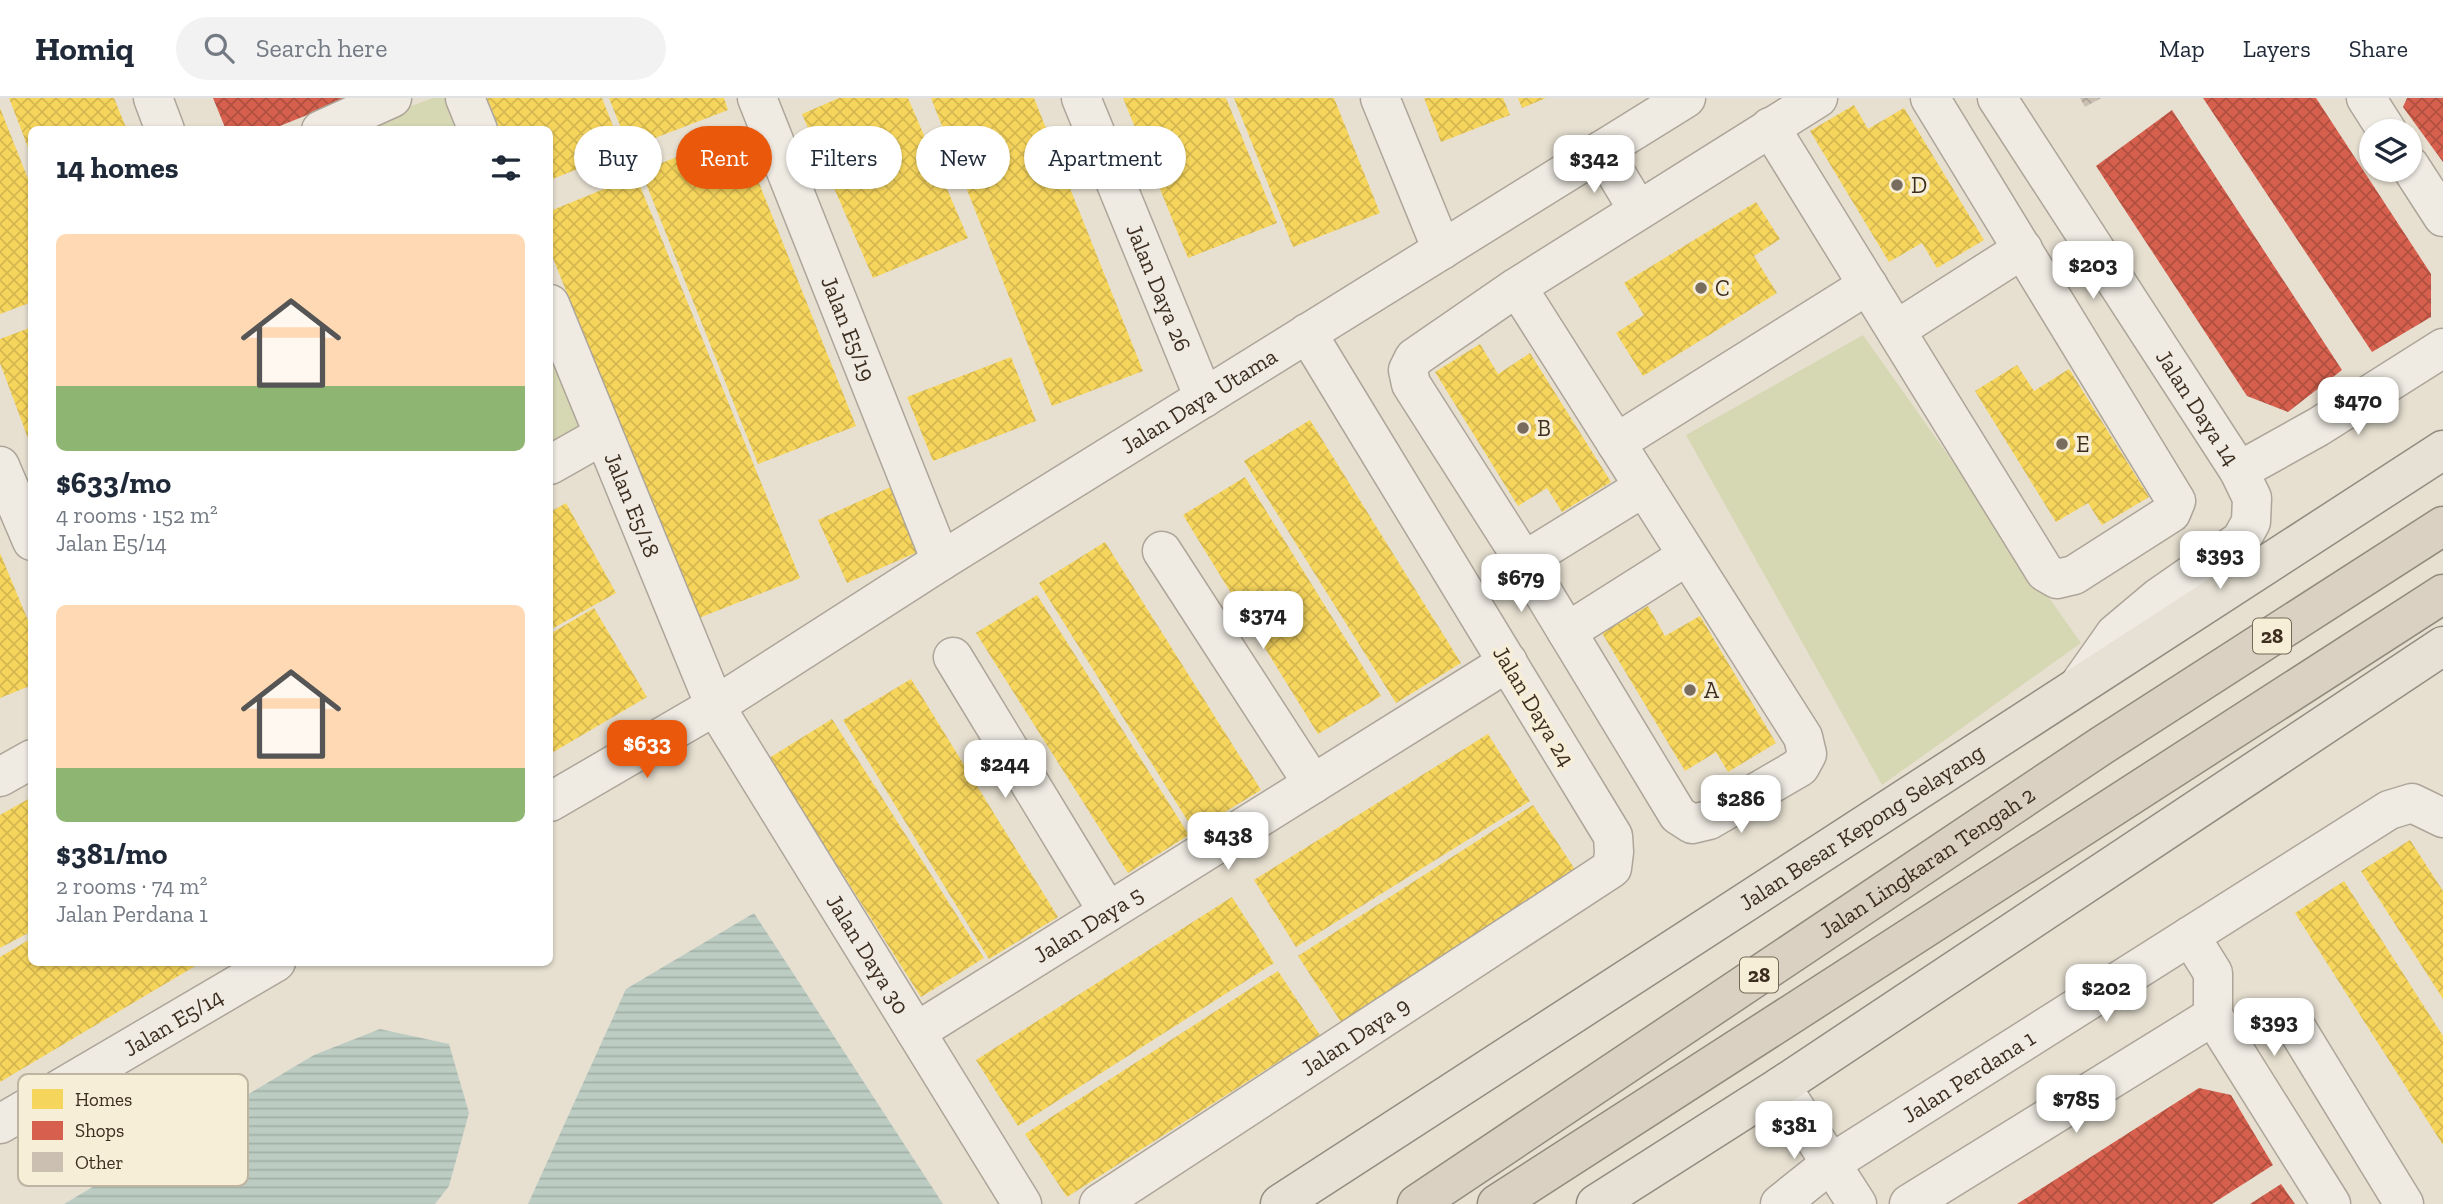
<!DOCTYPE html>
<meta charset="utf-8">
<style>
:root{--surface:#fff;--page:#f2f2f3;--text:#1f2937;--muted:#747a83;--line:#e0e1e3;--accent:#ea580c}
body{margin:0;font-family:"Zilla Slab",serif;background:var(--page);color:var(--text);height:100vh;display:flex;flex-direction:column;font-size:26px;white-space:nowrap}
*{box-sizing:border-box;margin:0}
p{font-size:23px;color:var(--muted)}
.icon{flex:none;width:38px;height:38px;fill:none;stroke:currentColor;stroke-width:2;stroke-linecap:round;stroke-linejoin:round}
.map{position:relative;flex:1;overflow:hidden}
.details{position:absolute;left:28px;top:28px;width:525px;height:840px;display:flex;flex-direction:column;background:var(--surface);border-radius:10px;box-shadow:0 2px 5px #0004}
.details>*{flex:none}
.banner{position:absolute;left:574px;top:28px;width:665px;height:63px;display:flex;gap:14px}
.controls{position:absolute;left:2359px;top:21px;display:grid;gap:14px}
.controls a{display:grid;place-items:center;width:63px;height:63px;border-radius:50%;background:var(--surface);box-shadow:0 2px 5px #0004;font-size:35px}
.price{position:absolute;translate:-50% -60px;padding:0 16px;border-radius:14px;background:#fff;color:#222;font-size:23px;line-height:46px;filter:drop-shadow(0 2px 4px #0008)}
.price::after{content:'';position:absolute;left:50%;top:42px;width:21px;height:16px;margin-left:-10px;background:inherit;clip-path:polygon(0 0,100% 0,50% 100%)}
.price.current{background:var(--accent);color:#fff}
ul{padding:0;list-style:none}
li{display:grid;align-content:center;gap:14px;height:371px;padding:0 28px}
li span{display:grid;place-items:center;height:217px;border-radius:10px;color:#555}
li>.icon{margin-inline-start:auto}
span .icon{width:126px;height:126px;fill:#fffc;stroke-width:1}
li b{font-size:30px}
h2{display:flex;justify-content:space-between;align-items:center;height:84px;padding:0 28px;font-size:30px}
.tag{padding:0 24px;border-radius:32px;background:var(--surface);box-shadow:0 2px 5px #0004;font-size:24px;line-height:63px}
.tag.current{background:var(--accent);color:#fff}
header{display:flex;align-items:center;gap:42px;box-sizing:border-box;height:98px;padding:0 35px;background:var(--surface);border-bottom:2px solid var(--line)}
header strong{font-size:33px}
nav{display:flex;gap:38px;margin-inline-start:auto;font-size:24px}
.search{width:490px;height:63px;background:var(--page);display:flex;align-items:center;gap:18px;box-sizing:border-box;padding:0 24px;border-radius:38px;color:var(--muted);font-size:26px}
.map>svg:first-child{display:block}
.park{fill:#d6d7b3}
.water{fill:url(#water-rules)}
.homes{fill:url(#homes-cross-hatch)}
.shops{fill:url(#shops-cross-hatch)}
.building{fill:url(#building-cross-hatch)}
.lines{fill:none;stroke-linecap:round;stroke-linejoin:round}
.minor-casing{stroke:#ada599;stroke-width:41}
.major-casing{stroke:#928b80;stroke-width:41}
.highway-casing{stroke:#928b80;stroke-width:41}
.minor{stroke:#efebe3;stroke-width:38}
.major{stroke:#e6e1d4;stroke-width:38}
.highway{stroke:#dad1c2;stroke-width:38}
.poi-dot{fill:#786c5e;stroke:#f7eed8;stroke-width:2.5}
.labels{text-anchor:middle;stroke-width:7;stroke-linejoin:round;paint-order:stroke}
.shield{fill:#f7eed8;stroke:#756857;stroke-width:2}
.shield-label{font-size:21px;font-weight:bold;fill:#3d2e20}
.poi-label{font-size:23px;fill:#3d2e20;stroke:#f7eed8;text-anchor:start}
.street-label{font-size:23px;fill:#3d2e20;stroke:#f7eed8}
.key{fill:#f7eed8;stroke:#bfb4a1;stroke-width:2}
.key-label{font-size:19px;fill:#3d2e20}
</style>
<header>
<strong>Homiq</strong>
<div class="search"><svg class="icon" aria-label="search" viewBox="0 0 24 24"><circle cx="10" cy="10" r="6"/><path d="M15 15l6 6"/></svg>Search here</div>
<nav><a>Map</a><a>Layers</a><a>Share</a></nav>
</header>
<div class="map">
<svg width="2443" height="1106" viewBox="0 0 2443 1106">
<defs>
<pattern id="water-rules" width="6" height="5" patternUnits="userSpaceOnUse" patternTransform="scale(1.75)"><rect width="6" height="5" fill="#bcccc2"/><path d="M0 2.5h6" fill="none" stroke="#a2b0a6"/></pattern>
<pattern id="homes-cross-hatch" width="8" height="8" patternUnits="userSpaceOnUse" patternTransform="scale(1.75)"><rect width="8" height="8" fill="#f6d55c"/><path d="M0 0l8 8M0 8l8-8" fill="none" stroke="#d4b750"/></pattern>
<pattern id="shops-cross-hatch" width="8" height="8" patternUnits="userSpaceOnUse" patternTransform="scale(1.75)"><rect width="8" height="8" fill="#d6604d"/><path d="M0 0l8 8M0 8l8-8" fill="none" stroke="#af5040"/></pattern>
<pattern id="building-cross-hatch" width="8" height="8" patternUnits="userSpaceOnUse" patternTransform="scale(1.75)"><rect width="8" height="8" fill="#cbbfb2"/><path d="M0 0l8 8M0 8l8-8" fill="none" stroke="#afa499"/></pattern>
</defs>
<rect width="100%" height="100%" fill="#e7e0d1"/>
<!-- park -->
<g class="park">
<polygon points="433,0 465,0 478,32 346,32"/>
<polygon points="550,205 603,337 550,367"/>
<polygon points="1863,237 2081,545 1882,687 1686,337"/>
</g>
<!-- water -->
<g class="water">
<polygon points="754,815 943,1106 528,1106 626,891"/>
<polygon points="380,931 449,946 469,1015 449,1088 435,1106 64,1106 314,957"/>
</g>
<!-- homes -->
<g class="homes">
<polygon points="9,0 114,0 127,32 32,32 31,57"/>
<polygon points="487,0 602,0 623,53 550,82 550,32 500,32"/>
<polygon points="609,0 724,0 728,12 629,50"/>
<polygon points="839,0 908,0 968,140 873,180 802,16"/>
<polygon points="931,0 1034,0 1143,273 1052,308"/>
<polygon points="1123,0 1226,0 1277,125 1188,160"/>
<polygon points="1234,0 1334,0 1380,115 1293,149"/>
<polygon points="1424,0 1503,0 1510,17 1441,44"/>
<polygon points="1518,0 1546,0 1522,10"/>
<polygon points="1854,7 1868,31 1904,10 1984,142 1937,170 1922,145 1889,164 1810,33"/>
<polygon points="0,10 32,91 32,204 0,216"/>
<polygon points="739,35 856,328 758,366 641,73"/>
<polygon points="636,78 800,480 699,520 550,153 550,113"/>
<polygon points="1756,104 1780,141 1754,158 1777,195 1643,278 1616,235 1644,217 1624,185"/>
<polygon points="32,229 32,348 31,348 0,265 0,241"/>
<polygon points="1480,246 1498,276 1530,255 1611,384 1562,414 1547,390 1518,408 1435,274"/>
<polygon points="1011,259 1036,323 933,363 907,299"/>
<polygon points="2017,267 2034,293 2069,271 2149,399 2102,427 2088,405 2056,424 1975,293"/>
<polygon points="1310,322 1461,565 1396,605 1244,363"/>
<polygon points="1245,379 1381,598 1318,636 1183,417"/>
<polygon points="893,388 922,452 847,485 818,422"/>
<polygon points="566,405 616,495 550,532 550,414"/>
<polygon points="1105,444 1261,692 1194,733 1039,485"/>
<polygon points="0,455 32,532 32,587 0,600"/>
<polygon points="1037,497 1189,737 1128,775 976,535"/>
<polygon points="1648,508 1665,538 1700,518 1776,645 1728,674 1716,654 1685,673 1602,535"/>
<polygon points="594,510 647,599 550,656 550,536"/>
<polygon points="911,581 1058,819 989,861 843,622"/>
<polygon points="832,621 984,860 921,899 769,660"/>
<polygon points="1488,636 1530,703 1296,849 1254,782"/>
<polygon points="32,699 32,833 0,850 0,717"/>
<polygon points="1533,707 1576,773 1341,924 1298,858"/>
<polygon points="2410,742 2443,793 2443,901 2361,773"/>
<polygon points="2344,783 2443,938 2443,1047 2295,815"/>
<polygon points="1232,799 1274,865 1018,1028 976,962"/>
<polygon points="32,840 32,864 202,864 0,984 0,859"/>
<polygon points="1278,873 1320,937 1067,1099 1025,1036"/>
</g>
<!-- shops -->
<g class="shops">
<polygon points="213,0 349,0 270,32 226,32"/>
<polygon points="2203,0 2316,0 2431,176 2431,219 2372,254"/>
<polygon points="2407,0 2443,0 2443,64 2403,9"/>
<polygon points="2172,12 2342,272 2288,314 2247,298 2096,68"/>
<polygon points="2199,990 2231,997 2273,1067 2212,1106 2017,1106"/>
<polygon points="2281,1086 2295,1106 2250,1106"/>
</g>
<!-- building -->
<polygon class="building" points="2080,0 2101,0 2085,9"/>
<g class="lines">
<!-- minor casing -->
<g class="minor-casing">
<g id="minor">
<polyline points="153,0 165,32"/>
<polyline points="465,0 478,32"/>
<path id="s1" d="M757 0 941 463"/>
<path id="s2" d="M1081 0 1204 300"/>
<polyline points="1380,0 1442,152"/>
<path id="s3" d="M1997 0 2239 373 2252 400 2251 424 2241 442 2159 499 2115 536 2079 587"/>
<polyline points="2366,0 2387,33"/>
<polyline points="1770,29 2045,474 2057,481 2074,477 2171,415 2176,403 1930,0"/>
<polyline points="321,32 392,0"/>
<polyline points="1602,52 1638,112"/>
<polyline points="2410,68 2443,119"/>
<polyline points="1517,189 1803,639 1807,656 1800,669 1709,722 1692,726 1678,717 1524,463 1411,286 1408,272 1414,260 1517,189 1818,0"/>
<path id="s4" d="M550 206 715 608 1022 1106"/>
<polyline points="1896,232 2023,151"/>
<polyline points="1616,345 1868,187"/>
<polyline points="550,367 603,337"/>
<polyline points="0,368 32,443"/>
<polyline points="2239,373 2318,329 2443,250"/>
<polyline points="1162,453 1313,686"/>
<polyline points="1524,463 1644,389"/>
<polyline points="1567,534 1687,458"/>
<polyline points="953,559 1108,814"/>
<polyline points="0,679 32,661"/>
<path id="s5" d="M550 704 715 608 941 463 1686 0"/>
<polyline points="2190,838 2213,875 2213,918 2331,1106"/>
<polyline points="2291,921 2404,1106"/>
<path id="s6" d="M916 934 1508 564"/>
<polyline points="1781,988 1857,1106"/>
<path id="s7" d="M0 1026 276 864"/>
<path id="s8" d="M1099 1106 1612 770 1614 754 1613 738 1307 235"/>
<path id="s9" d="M1780 1106 1830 1066 2389 712 2412 705 2443 720"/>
<polyline points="1909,1106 2213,918"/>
</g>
</g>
<!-- major casing -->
<g class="major-casing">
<g id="major">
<path id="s10" d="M1280 1106 2443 352"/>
<polyline points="1596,1106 1781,988 2443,548"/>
</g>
</g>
<!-- highway casing -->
<g class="highway-casing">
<g id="highway">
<path id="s11" d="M1417 1106 2101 648 2443 428"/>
<polyline points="1497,1106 2443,496"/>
</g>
</g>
<!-- minor -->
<use href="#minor" class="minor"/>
<!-- major -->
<use href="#major" class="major"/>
<!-- highway -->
<use href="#highway" class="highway"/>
</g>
<!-- markers -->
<g class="poi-dot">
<circle cx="1897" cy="87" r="7"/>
<circle cx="1701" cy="190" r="7"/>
<circle cx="1523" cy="330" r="7"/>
<circle cx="2062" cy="346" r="7"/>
<circle cx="1690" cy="592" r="7"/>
</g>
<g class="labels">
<!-- shield labels -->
<g class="shield">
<rect x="2253" y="520.5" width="38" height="35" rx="5"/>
<rect x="1740" y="859.5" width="38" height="35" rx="5"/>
</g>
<g class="shield-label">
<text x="2272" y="545">28</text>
<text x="1759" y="884">28</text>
</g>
<!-- poi labels -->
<g class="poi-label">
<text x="1911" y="95">D</text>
<text x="1715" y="198">C</text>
<text x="1537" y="338">B</text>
<text x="2076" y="354">E</text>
<text x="1704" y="600">A</text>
</g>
<!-- street labels -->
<g class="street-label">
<text dy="8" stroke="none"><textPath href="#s2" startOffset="205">Jalan Daya 26</textPath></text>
<text dy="8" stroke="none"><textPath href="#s1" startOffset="248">Jalan E5/19</textPath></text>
<text dy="8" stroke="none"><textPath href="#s5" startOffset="763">Jalan Daya Utama</textPath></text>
<text dy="8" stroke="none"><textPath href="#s3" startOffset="369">Jalan Daya 14</textPath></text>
<text dy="8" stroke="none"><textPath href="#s4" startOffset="217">Jalan E5/18</textPath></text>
<text transform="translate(1534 608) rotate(59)" y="8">Jalan Daya 24</text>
<text dy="8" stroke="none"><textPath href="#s10" startOffset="693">Jalan Besar Kepong Selayang</textPath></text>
<text dy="8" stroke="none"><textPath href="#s11" startOffset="614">Jalan Lingkaran Tengah 2</textPath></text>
<text dy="8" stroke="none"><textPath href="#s6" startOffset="203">Jalan Daya 5</textPath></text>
<text dy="8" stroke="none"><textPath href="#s4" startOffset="726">Jalan Daya 30</textPath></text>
<text dy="8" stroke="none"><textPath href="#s7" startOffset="201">Jalan E5/14</textPath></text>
<text dy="8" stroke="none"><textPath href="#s8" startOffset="306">Jalan Daya 9</textPath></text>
<text dy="8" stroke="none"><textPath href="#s9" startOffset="228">Jalan Perdana 1</textPath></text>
</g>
</g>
<!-- legend -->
<rect x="18" y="976" width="230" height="112" rx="10" class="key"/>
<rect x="32" y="991" width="31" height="20" fill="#f6d55c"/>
<rect x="32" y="1023" width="31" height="19" fill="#d6604d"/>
<rect x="32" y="1054" width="31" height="20" fill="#cbbfb2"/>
<g class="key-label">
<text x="75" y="1008">Homes</text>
<text x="75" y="1039">Shops</text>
<text x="75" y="1071">Other</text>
</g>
</svg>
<div class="controls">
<a><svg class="icon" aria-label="layers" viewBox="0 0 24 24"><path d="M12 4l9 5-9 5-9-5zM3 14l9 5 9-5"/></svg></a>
</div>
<b class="price" style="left:1594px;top:97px">$342</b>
<b class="price" style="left:2093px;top:203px">$203</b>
<b class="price" style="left:2358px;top:339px">$470</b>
<b class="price" style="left:2220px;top:493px">$393</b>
<b class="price" style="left:1521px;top:516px">$679</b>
<b class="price" style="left:1263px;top:553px">$374</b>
<b class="price current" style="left:647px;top:682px">$633</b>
<b class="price" style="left:1005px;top:702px">$244</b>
<b class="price" style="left:1741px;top:737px">$286</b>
<b class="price" style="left:1228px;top:774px">$438</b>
<b class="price" style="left:2106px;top:926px">$202</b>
<b class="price" style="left:2274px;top:960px">$393</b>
<b class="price" style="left:2076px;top:1037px">$785</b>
<b class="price" style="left:1794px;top:1063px">$381</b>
<div class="banner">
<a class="tag">Buy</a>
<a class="tag current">Rent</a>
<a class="tag">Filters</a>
<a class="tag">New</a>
<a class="tag">Apartment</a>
</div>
<section class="details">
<h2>14 homes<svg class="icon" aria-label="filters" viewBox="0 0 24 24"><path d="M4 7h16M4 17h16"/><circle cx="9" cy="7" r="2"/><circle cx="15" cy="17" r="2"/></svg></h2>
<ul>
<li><span style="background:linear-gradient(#ffd9b3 70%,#8fb573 0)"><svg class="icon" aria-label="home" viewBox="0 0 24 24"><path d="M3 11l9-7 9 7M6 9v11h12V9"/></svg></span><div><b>$633/mo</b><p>4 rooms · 152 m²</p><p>Jalan E5/14</p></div></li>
<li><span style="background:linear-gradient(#ffd9b3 75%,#8fb573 0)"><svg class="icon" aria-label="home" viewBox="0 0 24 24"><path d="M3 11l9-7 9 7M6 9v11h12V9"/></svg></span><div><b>$381/mo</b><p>2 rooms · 74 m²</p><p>Jalan Perdana 1</p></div></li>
</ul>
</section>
</div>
